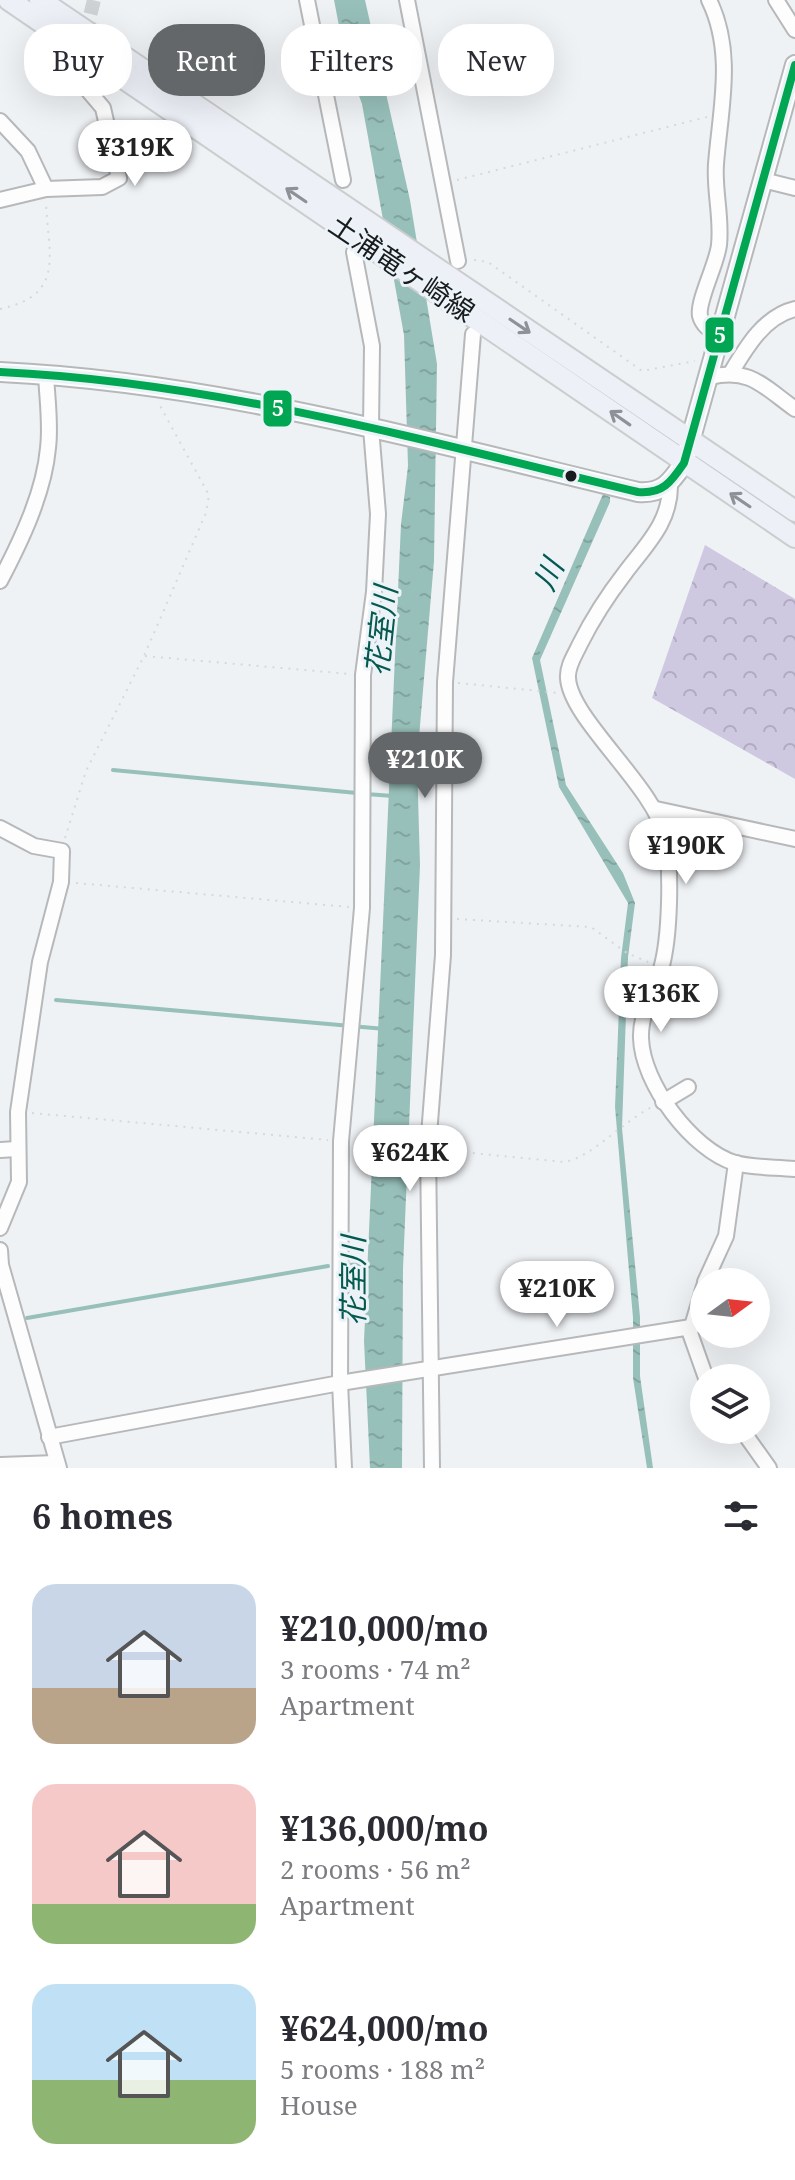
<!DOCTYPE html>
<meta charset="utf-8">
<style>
:root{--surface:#fff;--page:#f2f2f3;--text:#2b2b33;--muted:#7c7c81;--accent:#646769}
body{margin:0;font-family:"Noto Serif","Noto Sans JP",serif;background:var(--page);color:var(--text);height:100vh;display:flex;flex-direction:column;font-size:30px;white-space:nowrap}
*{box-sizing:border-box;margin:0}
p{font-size:26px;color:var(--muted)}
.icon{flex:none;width:44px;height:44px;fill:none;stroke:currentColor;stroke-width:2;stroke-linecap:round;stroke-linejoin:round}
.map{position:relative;height:1468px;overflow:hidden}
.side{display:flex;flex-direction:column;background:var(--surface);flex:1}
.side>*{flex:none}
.banner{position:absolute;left:24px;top:24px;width:748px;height:72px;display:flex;gap:16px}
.needle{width:52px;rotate:75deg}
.buttons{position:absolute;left:690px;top:1268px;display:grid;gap:16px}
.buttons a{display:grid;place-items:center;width:80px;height:80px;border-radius:50%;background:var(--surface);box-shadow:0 8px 32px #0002;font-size:40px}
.price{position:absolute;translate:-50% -68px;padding:0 18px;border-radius:28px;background:#fff;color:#222;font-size:26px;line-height:52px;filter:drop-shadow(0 2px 4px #0008)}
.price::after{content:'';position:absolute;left:50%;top:48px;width:24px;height:18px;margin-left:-12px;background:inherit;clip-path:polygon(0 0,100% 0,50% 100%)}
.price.selected{background:var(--accent);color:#fff}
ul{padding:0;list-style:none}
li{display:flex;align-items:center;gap:24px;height:200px;padding:0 32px}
li span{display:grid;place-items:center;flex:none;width:224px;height:160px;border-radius:24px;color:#555}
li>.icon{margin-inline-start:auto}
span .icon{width:96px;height:96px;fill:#fffc;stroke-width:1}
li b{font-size:34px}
h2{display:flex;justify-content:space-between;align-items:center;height:96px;padding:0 32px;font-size:34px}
.tag{padding:0 28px;border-radius:32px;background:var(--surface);box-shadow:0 8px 32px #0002;font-size:28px;line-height:72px}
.tag.selected{background:var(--accent);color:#fff}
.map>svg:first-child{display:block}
.forest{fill:url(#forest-crowns)}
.water{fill:url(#water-ripples)}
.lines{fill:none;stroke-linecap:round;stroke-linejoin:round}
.stream{stroke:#98c0ba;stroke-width:4}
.street-tunnel{stroke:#cfd2d5;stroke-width:14;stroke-dasharray:14 7;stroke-linecap:butt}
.street-casing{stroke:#b6b8ba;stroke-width:18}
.secondary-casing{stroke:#b6b8ba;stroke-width:22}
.primary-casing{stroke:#cbcdce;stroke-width:24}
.path{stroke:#d6d8d9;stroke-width:2;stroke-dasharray:2 6;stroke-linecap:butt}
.street{stroke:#fdfdfe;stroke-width:14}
.secondary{stroke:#fdfdfe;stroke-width:18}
.primary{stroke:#edf0f7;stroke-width:20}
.bus-1-casing{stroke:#ecf3f8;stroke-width:14}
.bus-1{stroke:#00a651;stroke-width:8}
.oneway{stroke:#8e9195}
.bus-dot{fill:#191c1e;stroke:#ecf3f8;stroke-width:3}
.labels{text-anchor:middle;stroke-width:6;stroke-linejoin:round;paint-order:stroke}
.street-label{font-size:28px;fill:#191c1e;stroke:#ecf3f8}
.water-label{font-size:30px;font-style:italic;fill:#05594e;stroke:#ecf3f8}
.line-badge{stroke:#ecf3f8;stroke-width:3}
.badge-label{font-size:22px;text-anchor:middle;font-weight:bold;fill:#fff}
</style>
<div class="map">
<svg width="795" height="1468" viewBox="0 0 795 1468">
<defs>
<pattern id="forest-crowns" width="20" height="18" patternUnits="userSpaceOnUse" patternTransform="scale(2)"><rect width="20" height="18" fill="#cfc8e1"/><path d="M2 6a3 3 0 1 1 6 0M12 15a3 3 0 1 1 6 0" fill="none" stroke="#b1abc1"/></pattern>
<pattern id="water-ripples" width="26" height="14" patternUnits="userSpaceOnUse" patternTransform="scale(2)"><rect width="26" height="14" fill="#98c0ba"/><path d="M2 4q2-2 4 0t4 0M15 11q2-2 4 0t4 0" fill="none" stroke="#82a49f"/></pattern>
</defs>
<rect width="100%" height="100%" fill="#eff2f5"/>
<!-- forest -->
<polygon class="forest" points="705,545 795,599 795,779 652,698"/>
<!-- water -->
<g class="water">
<polygon points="334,0 365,0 410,200 437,364 434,561 417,761 420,865 403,1269 402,1468 370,1468 364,1341 401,524 408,466 404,335 362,104 345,57"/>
<polygon points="603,494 610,497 610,502 540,660 566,785 623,873 635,903 628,957 622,1128 640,1317 640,1376 653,1468 647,1468 633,1378 633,1318 615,1107 621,958 628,903 559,787 532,658"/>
</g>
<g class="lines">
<!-- stream -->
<g class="stream">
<polyline points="113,770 357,793"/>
<polyline points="366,794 393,796"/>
<polyline points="56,1000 385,1029"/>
<polyline points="347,1265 368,1264"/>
<polyline points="27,1318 328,1266"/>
</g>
<!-- street-tunnel -->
<polyline class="street-tunnel" points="75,75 94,0"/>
<!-- street casing -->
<g class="street-casing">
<g id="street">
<polyline points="307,0 343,180"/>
<polyline points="407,0 458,261"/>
<path d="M709 0C735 53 720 110 716 164 714 191 722 217 719 245 717 264 697 301 700 316 703 327 712 331 721 337"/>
<polyline points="776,0 795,30"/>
<polyline points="0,121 28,151 46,189"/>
<polyline points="763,180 795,188"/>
<polyline points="0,200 46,189 102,187 119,178 103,108 75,75"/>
<path d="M732 371C747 346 765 316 795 309"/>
<path d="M710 377C750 367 764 387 795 409"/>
<path d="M670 484C671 522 646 545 625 573 608 595 592 620 580 644 575 655 567 666 568 678 570 719 654 786 665 836 672 868 670 938 661 969 654 991 640 1014 641 1038 642 1083 692 1150 735 1163 753 1168 776 1167 795 1169"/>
<path d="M0 581C21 541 44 493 48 448 51 424 47 398 46 374"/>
<polyline points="656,809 795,839"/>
<polyline points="0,828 34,846 62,851 61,882 40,962 18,1112 19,1182 0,1228"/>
<polyline points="663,1102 688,1087"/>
<polyline points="0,1150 17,1149"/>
<polyline points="0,1250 1,1265 59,1468"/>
<polyline points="705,1282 726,1236 736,1163"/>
<polyline points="704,1286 690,1333 706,1378"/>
<polyline points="742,1430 769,1468"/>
<polyline points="49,1437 340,1383 691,1327"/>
<polyline points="0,1465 56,1463"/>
<polyline points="344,1468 340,1383 341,1141 362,908 363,675 374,592 378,514 371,428 372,346 354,252"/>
<polyline points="432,1468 428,1148 443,955 445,682 473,334"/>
</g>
</g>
<!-- secondary casing -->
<g class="secondary-casing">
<path id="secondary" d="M0 372C217 382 428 442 638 492 663 494 671 482 684 463L795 65"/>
</g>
<!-- primary casing -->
<g class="primary-casing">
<g id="primary">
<polyline points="9,0 795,537"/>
<polyline points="40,0 795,511"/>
</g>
</g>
<!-- path -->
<g class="path">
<polyline points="457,180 707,117"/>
<polyline points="474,260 488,262 642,371 695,361"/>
<path d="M0 309C66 295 48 255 46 202"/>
<polyline points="145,656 350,674"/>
<polyline points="458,683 559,693"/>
<polyline points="65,838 86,771 144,656 206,513 209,495 159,404"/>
<polyline points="76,883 349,907"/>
<polyline points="457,919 591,927 627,953 648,962"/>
<polyline points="32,1113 328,1140"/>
<path d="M441 1150 564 1162C591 1158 622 1122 652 1107"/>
</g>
<!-- street -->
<use href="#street" class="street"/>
<!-- secondary -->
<use href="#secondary" class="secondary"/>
<!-- primary -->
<use href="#primary" class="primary"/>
<!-- bus-1 casing -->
<g class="bus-1-casing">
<path id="bus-1" d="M0 372C217 382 428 442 638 492 663 494 671 482 684 463L795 65"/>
</g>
<!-- bus-1 -->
<use href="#bus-1" class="bus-1"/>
</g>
<!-- one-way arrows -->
<defs><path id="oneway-shaft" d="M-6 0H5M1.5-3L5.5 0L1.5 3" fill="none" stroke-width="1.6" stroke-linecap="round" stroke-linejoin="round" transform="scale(2)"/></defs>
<g class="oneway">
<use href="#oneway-shaft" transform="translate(296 195) rotate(-146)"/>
<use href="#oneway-shaft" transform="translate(520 326) rotate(34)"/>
<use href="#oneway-shaft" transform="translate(620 418) rotate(-145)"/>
<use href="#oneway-shaft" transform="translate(740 500) rotate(-146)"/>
</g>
<!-- markers -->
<circle class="bus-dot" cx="571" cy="476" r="7"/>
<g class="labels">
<!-- street labels -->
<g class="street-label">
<text transform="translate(402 268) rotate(34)" y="10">土浦竜ヶ崎線</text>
</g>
<!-- water labels -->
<g class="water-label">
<text transform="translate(549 575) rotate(-66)" y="10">川</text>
<text transform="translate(382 631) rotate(-84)" y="10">花室川</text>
<text transform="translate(354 1281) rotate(-90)" y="10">花室川</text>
</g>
</g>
<g class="line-badge">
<rect x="704" y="316" width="31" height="38" rx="8" fill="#00a651"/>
<rect x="262" y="389" width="31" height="39" rx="8" fill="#00a651"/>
</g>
<g class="badge-label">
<text x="720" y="343">5</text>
<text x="278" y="416">5</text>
</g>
</svg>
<div class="buttons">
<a><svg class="needle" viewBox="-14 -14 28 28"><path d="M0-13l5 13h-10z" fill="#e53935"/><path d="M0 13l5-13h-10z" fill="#7c7c81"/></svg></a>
<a><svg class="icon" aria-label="layers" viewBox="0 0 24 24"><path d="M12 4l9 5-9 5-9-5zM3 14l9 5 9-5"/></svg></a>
</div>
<b class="price" style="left:135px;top:188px">¥319K</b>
<b class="price selected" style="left:425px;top:800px">¥210K</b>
<b class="price" style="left:686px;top:886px">¥190K</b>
<b class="price" style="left:661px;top:1034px">¥136K</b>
<b class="price" style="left:410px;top:1193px">¥624K</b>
<b class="price" style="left:557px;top:1329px">¥210K</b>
<div class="banner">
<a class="tag">Buy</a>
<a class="tag selected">Rent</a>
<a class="tag">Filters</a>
<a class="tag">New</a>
</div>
</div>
<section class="side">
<h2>6 homes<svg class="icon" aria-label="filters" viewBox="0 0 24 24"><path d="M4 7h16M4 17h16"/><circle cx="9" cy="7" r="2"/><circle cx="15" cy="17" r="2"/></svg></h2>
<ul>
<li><span style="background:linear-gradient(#c9d6e8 65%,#b9a48a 0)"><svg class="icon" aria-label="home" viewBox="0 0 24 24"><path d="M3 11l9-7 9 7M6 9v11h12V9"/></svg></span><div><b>¥210,000/mo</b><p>3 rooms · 74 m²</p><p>Apartment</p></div></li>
<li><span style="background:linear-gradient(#f6c9c9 75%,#8fb573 0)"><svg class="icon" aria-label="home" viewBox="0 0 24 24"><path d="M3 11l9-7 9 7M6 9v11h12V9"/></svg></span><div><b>¥136,000/mo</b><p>2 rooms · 56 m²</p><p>Apartment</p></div></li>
<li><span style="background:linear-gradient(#bfe0f5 60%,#8fb573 0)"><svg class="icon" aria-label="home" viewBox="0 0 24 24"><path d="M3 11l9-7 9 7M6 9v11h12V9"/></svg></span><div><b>¥624,000/mo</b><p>5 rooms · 188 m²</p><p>House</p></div></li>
</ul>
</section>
